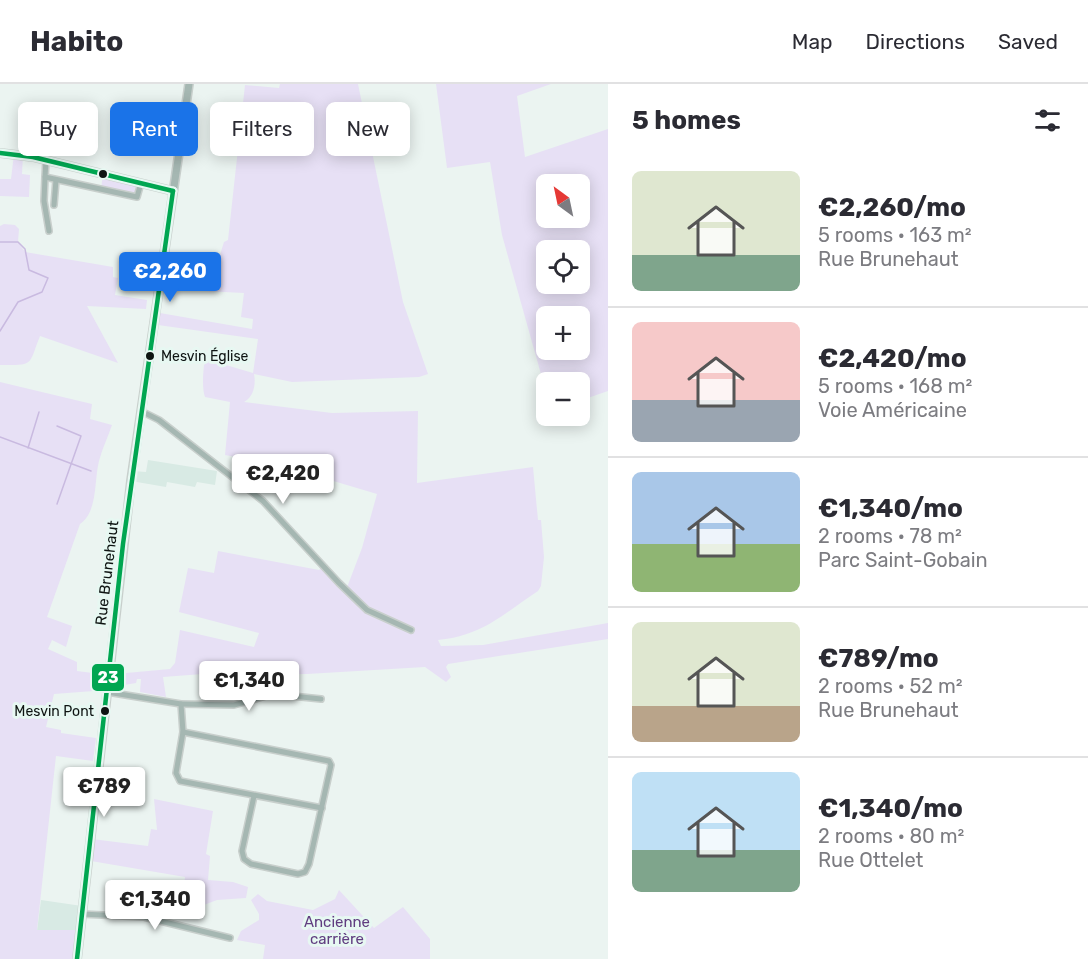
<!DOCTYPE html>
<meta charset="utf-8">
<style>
:root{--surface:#fff;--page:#f2f2f3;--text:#2b2b33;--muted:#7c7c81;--line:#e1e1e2;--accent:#1a73e8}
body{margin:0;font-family:Rubik,sans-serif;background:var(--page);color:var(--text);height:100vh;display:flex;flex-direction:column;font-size:22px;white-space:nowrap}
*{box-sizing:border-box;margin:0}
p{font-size:20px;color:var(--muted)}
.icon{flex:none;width:33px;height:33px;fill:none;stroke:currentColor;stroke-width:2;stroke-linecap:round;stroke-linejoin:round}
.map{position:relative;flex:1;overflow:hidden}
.sheet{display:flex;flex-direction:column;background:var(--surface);width:480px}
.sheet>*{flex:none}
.banner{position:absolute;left:18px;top:18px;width:500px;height:54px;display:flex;gap:12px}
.needle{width:39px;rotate:327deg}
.fabs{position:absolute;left:536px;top:90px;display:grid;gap:12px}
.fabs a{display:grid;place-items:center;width:54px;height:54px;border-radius:9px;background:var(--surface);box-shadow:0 3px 15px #0003;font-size:30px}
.price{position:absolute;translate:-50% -51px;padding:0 14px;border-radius:6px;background:#fff;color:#222;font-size:20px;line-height:39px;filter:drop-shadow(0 2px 3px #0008)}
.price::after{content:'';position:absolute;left:50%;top:36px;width:18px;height:14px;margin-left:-9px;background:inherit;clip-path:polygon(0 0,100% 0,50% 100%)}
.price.selected{background:var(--accent);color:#fff}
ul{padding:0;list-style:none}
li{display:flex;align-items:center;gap:18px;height:150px;padding:0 24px}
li+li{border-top:2px solid var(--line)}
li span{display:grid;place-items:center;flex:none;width:168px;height:120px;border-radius:9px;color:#555}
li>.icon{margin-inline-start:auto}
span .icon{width:72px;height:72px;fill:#fffc;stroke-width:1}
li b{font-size:26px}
h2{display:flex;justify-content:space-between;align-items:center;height:72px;padding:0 24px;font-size:26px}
.pill{padding:0 21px;border-radius:9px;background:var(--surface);box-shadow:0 3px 15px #0003;font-size:21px;line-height:54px}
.pill.selected{background:var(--accent);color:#fff}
header{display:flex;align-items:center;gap:36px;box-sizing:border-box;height:84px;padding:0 30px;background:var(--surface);border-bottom:2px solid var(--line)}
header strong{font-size:28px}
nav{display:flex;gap:33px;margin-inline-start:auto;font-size:21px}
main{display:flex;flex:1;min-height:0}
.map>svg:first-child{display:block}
.built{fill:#d8eae4}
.green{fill:#e7e0f5;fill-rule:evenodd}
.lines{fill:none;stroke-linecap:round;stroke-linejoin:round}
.stream{stroke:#c9bae0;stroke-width:1.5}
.minor-casing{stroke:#c8cfcc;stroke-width:8}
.tertiary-casing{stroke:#c8cfcc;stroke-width:10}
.minor{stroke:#a5b7b2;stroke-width:5}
.tertiary{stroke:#a5b7b2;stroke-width:7}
.bus-1-casing{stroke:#e7f8f2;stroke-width:9}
.bus-1{stroke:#00a651;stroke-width:4.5}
.bus-dot{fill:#0e1412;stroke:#e7f8f2;stroke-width:2}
.labels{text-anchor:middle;stroke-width:6;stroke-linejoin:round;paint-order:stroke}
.bus-label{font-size:14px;fill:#0e1412;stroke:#e7f8f2;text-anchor:start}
.street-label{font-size:15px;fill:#0e1412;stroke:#e7f8f2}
.park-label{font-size:15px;fill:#603d80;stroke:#e7f8f2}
.line-badge{stroke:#e7f8f2;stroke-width:2}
.badge-label{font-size:16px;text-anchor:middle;font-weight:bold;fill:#fff}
</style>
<header>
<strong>Habito</strong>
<nav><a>Map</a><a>Directions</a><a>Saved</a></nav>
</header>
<main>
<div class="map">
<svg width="608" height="875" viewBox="0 0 608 875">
<rect width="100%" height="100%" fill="#ebf4f1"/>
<!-- built -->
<g class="built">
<polygon points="148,376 217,387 215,401 197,398 195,403 167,398 166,403 131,397 133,387 146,388"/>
<polygon points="41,816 82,822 79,846 37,847"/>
</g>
<!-- green -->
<g class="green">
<path d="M280 0H358L403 218 428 290 419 293 292 298 254 290C256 300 254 313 244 318L332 329 418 327 417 399 533 383 538 436H541L544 473 541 502 538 507C502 531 482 552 438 556L441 562 483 561 608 539V555L448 580 446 583 451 593 446 598 425 583 307 590 230 591 229 588 163 593 166 613 140 608 141 595H137L136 599 112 603 115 590 170 585 175 579 180 546 254 563 259 549 179 528 188 484 214 489 218 467 319 486 323 482 346 506 362 464 377 410 283 382 225 371 230 318 205 313C202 305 203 290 204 281L209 276 253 289 258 255 158 241 160 229 252 245 253 235 241 233 244 209 203 207 202 201 213 193 224 158 228 156 245 1 279 4Z"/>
<path d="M436 0H551L517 12 525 73 608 45V307L579 317V298H546V308L502 151 490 78 447 84ZM579 100V134H546V100ZM546 166H579V200H546ZM546 232H579V266H546Z"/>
<polygon points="14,70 23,71 22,90 30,91 29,113 0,112 0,95 11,95"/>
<polygon points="103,90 141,99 137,113 101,105"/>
<path d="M4 140 15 141 19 145 18 158 25 168 113 183V193L118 194 115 211 147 216 146 225 87 222 118 279 40 252C28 282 35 281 0 281V142Z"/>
<path d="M0 298 92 320 90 335 112 341C108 353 102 365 99 377 94 396 98 428 80 440L47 533 72 542 66 563 52 556 48 565 77 578V587L109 591 104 598 107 606 54 610 46 643 61 646V649L96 654 93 677 56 672 37 846H79L77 875H0Z"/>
<polygon points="154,715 213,727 206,770 210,772 208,796 233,798 248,803 246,814 217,816 188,827 181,822 185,793 91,777 92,755 148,762 151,745 157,746"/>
<polygon points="339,806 374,844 403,823 430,855 430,875 263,875 265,861 237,856 241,847 259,836 259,830 251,816 258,810 267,817 313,826 335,815"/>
</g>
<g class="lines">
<!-- stream -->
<g class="stream">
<polyline points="0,158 18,158 25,165 29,186 48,194 42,208 18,218 0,247"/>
<polyline points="0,353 91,387"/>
<polyline points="28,364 39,328"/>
<polyline points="57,420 81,352 57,342"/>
</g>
<!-- minor casing -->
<g class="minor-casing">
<g id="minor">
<polyline points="46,76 45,93 137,113 141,99"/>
<polyline points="45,93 44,117 49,147"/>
<polyline points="54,121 56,96"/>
<polyline points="141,327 159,336 263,417 339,499 367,526 411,546"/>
<polyline points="107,608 181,620 183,648 176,689 180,697 322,724"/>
<polyline points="181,620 234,621 273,610 321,615"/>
<polyline points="183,648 329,677 331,681 309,780 305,788 298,790 251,780 244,775 242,767 254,712"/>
<polyline points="81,830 144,833 230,854"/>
</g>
</g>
<!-- tertiary casing -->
<g class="tertiary-casing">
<g id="tertiary">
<polyline points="0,69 33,73 173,107"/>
<polyline points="77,875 131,397 189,0"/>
</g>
</g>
<!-- minor -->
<use href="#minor" class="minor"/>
<!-- tertiary -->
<use href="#tertiary" class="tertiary"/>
<!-- bus-1 casing -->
<g class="bus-1-casing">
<g id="bus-1">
<polyline points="0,69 33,73 173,107"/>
<polyline points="77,875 123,460 173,107"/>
</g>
</g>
<!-- bus-1 -->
<use href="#bus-1" class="bus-1"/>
</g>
<!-- markers -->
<g class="bus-dot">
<circle cx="103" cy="90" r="5"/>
<circle cx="150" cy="272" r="5"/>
<circle cx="105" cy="627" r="5"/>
</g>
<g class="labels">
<!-- bus labels -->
<g class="bus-label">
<text x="161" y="277">Mesvin Église</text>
<text x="94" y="632" text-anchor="end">Mesvin Pont</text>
</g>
<!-- street labels -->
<g class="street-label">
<text transform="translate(107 489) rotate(-83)" y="5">Rue Brunehaut</text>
</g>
<!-- park labels -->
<g class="park-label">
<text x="337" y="843">Ancienne<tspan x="337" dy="17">carrière</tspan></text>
</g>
</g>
<rect class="line-badge" x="91" y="579" width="34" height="29" rx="6" fill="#00a651"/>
<g class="badge-label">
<text x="108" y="599">23</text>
</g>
</svg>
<div class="fabs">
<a><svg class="needle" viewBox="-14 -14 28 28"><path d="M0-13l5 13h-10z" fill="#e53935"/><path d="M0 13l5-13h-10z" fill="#7c7c81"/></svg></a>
<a><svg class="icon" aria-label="locate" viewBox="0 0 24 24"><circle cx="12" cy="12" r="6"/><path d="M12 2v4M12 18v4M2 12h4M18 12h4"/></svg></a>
<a>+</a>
<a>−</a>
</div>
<b class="price selected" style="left:170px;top:219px">€2,260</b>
<b class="price" style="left:283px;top:421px">€2,420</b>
<b class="price" style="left:249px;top:628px">€1,340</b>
<b class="price" style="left:104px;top:734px">€789</b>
<b class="price" style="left:155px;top:847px">€1,340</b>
<div class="banner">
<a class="pill">Buy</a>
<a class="pill selected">Rent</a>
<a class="pill">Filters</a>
<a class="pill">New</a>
</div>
</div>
<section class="sheet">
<h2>5 homes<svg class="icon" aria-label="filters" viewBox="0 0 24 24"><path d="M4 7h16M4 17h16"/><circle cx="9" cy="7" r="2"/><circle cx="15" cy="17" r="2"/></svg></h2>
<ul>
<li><span style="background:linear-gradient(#dfe7d0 70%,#7fa58c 0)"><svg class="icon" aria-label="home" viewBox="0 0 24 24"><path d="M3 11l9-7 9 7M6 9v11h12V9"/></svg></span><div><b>€2,260/mo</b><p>5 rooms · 163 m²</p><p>Rue Brunehaut</p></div></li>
<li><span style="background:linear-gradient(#f6c9c9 65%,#9aa5b1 0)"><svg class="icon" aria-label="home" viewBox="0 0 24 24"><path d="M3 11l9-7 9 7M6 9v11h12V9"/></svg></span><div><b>€2,420/mo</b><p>5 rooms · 168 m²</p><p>Voie Américaine</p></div></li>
<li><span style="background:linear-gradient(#a9c7e8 60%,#8fb573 0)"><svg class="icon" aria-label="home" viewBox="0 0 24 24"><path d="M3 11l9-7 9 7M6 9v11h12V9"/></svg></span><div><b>€1,340/mo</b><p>2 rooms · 78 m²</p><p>Parc Saint-Gobain</p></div></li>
<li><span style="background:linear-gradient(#dfe7d0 70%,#b9a48a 0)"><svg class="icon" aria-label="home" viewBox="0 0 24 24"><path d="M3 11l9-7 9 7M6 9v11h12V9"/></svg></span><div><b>€789/mo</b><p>2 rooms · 52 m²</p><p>Rue Brunehaut</p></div></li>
<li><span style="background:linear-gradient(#bfe0f5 65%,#7fa58c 0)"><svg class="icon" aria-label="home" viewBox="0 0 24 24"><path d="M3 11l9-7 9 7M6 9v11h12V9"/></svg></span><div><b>€1,340/mo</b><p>2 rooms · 80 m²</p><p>Rue Ottelet</p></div></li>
</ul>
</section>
</main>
